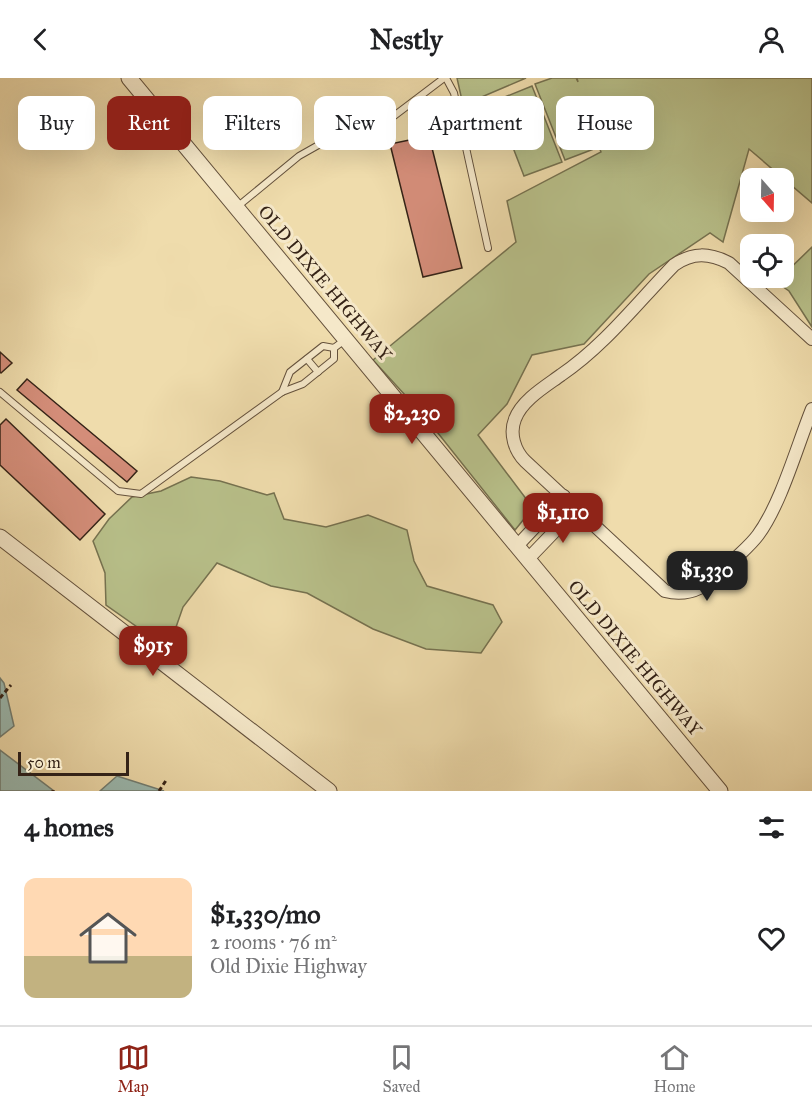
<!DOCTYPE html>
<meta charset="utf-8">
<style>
:root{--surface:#fff;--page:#f6f6f6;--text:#202124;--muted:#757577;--line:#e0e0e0;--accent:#8f2418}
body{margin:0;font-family:"IM FELL Great Primer",serif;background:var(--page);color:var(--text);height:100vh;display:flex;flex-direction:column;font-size:22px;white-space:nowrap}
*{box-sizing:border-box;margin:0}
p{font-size:20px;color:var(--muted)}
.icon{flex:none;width:33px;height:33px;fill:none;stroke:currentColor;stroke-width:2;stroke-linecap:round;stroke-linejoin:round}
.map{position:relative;height:713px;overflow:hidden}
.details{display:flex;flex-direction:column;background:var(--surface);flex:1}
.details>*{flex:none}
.hud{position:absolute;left:18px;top:18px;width:777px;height:54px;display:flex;gap:12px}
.needle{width:39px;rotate:160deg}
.tools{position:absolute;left:740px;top:90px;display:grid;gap:12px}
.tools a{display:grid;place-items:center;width:54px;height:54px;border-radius:12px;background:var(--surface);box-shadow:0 6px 24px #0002;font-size:30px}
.scale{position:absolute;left:18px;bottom:15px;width:111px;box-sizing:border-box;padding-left:6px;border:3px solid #352317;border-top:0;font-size:16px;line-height:21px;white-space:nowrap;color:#352317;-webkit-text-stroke:4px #f5e8c9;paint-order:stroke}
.price{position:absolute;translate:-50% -51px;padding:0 14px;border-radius:12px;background:var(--accent);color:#fff;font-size:20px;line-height:39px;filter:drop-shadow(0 2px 3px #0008)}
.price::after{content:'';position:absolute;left:50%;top:36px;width:18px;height:14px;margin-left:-9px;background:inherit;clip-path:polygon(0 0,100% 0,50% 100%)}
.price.current{background:#222;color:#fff}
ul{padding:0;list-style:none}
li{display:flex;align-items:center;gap:18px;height:150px;padding:0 24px}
li span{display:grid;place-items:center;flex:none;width:168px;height:120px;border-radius:12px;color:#555}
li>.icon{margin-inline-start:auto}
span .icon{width:72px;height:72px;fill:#fffc;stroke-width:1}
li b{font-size:26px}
h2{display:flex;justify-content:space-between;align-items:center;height:72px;padding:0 24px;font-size:26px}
.chip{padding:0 21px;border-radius:12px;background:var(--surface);box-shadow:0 6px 24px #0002;font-size:21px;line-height:54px}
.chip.current{background:var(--accent);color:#fff}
header{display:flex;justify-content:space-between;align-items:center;height:78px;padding:0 24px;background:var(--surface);font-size:27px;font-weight:700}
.tabs{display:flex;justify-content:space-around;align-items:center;height:84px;border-top:2px solid var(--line);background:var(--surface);font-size:16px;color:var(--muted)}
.tabs a{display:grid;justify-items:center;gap:3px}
.tabs .current{color:var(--accent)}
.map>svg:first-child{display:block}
.green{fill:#b8c08a;stroke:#767250;stroke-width:1.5}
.water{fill:#9bbab1;stroke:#727e73;stroke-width:1.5}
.building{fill:#d48d79;stroke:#352317;stroke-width:1.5}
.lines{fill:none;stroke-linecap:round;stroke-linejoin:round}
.service-casing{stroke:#64513c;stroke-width:8}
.minor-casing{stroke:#64513c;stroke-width:14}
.tertiary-casing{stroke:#64513c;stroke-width:17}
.path{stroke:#352317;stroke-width:3;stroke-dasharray:4.5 3;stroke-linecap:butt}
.service{stroke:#f5e8c9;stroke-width:6}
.minor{stroke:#f5e8c9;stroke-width:12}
.tertiary{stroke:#f5e8c9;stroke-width:15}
.labels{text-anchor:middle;stroke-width:6;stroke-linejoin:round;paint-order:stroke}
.street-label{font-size:18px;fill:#352317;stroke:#f5e8c9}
</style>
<header><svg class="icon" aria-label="back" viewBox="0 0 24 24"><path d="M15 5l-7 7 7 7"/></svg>Nestly<svg class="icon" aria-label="person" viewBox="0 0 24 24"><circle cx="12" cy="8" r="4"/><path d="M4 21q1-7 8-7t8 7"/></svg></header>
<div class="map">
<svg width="812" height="713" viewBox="0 0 812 713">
<rect width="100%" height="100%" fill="#efdcac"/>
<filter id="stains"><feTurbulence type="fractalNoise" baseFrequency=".00333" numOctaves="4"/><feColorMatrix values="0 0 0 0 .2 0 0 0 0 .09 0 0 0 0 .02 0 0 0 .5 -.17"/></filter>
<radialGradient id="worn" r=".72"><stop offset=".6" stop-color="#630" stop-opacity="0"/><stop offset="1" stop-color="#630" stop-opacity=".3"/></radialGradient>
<!-- green -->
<g class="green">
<polygon points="457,0 526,0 463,27"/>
<polygon points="552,0 576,0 578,4 577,0 812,0 812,125 749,71 723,164 710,155 649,196 584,266 532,277 507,326 478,357 533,430 515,452 426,340 373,282 516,164 507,123 601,74 599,69 565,82 535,6"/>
<polygon points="532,8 562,84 524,98 495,23"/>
<polygon points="812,169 812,249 789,213 776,204"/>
<polygon points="191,399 220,403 267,417 274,415 284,441 326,449 368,437 407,452 414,483 427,508 493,527 502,544 481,575 426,571 373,551 307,515 271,508 217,485 183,529 175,552 150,558 106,527 105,495 93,463 109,441 132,419 161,413"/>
</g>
<!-- water -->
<g class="water">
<polygon points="0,600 4,605 14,648 0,659"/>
<polygon points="0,672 54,713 0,713"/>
<polygon points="117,698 164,713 100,713"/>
</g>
<!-- building -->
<g class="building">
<polygon points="429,58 462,190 423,199 390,66"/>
<polygon points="0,274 12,285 1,295 0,294"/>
<polygon points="27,301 137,393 127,404 17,312"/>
<polygon points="6,341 105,436 80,462 0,387 0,347"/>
</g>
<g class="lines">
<!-- service casing -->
<g class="service-casing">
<g id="service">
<polyline points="446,0 454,15 488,170"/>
<polyline points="237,129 299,78 322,65 386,44 444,0"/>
<polyline points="307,281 318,294"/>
<polyline points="0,314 118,413 141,416 282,314 303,306 334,281 334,270"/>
<polyline points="282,314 290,294 323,268 334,270 346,261"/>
</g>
</g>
<!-- minor casing -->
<g class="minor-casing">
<g id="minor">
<path d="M812 261 729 185C709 175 693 174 674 187 638 224 604 268 561 297 546 308 522 322 515 341 509 356 515 373 525 383L665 513C692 520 710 506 729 487 738 477 750 468 758 457 781 426 797 368 812 331"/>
<polyline points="517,468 564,418"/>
<polyline points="528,481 577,430"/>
</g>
</g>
<!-- tertiary casing -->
<g class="tertiary-casing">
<g id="tertiary">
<polyline points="129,0 720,713"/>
<polyline points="0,459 329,713"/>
</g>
</g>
<!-- path -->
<g class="path">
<polyline points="0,620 11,607"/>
<polyline points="53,713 53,712"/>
<polyline points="159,713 167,701"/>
</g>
<!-- service -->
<use href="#service" class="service"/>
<!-- minor -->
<use href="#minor" class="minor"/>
<!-- tertiary -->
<use href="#tertiary" class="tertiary"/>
</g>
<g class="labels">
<!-- street labels -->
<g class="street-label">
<text transform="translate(325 205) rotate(50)" y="6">OLD DIXIE HIGHWAY</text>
<text transform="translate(635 580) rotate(50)" y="6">OLD DIXIE HIGHWAY</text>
</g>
</g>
<rect width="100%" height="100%" filter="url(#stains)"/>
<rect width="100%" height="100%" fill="url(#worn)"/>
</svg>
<div class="tools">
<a><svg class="needle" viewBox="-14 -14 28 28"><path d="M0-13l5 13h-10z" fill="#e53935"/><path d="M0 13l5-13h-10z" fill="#757577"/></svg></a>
<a><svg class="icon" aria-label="locate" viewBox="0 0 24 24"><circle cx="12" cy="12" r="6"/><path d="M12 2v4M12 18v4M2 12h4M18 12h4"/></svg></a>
</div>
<div class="scale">50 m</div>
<b class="price" style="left:412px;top:367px">$2,230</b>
<b class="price" style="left:563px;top:466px">$1,110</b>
<b class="price current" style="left:707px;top:524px">$1,330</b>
<b class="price" style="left:153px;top:599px">$915</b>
<div class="hud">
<a class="chip">Buy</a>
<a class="chip current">Rent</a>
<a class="chip">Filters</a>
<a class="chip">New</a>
<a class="chip">Apartment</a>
<a class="chip">House</a>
</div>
</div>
<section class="details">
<h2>4 homes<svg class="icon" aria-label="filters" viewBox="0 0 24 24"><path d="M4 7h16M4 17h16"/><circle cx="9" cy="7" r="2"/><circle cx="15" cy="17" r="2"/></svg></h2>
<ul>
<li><span style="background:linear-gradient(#ffd9b3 65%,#c2b280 0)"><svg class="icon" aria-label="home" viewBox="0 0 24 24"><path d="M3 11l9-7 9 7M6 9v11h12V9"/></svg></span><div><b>$1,330/mo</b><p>2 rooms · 76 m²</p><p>Old Dixie Highway</p></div><svg class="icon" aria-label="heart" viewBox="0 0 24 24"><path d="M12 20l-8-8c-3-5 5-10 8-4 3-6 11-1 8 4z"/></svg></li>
</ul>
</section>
<nav class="tabs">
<a class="current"><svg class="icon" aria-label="map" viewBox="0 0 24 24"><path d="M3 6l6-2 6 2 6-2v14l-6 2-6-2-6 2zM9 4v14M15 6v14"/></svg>Map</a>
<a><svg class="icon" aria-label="saved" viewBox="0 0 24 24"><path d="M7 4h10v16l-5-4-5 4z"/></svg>Saved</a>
<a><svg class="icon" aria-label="home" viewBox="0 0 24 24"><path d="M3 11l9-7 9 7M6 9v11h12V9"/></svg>Home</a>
</nav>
